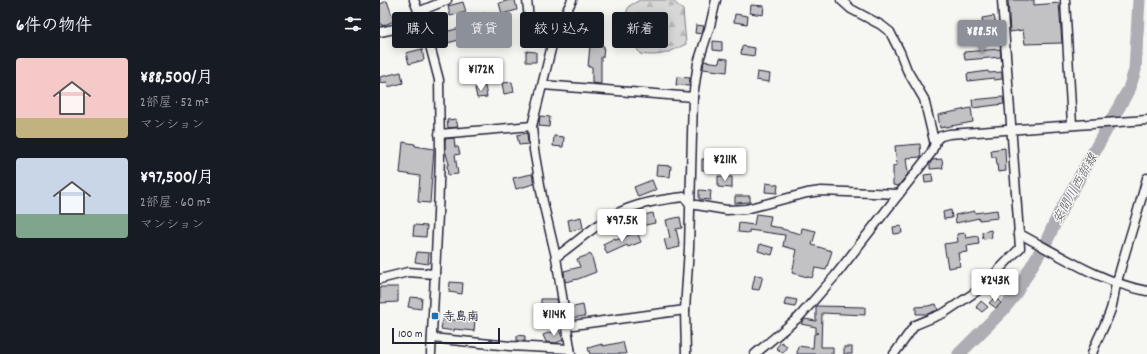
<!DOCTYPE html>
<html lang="ja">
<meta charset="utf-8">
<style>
:root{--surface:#171b24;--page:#242831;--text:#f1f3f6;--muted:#9ea1a6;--accent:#8c9099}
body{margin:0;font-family:Dekko,"Klee One",sans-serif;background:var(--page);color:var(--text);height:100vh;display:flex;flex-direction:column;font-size:15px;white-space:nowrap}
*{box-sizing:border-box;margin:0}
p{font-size:13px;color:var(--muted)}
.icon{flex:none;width:22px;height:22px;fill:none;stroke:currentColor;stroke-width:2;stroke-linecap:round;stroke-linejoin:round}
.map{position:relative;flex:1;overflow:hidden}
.sheet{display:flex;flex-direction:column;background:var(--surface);width:380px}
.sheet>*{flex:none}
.hud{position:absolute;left:12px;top:12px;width:380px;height:36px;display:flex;gap:8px}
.scale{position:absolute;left:12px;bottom:10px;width:108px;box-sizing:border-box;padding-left:4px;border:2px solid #22223b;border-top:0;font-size:11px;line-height:14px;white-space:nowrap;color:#22223b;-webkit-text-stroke:3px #f6f6f2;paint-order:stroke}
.price{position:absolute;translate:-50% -34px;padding:0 9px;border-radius:4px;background:#fff;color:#222;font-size:13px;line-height:26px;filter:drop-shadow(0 1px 2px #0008)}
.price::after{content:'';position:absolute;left:50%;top:24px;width:12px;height:9px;margin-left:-6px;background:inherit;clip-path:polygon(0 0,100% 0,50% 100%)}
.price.active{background:var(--accent);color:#fff}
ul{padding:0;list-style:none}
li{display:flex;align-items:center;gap:12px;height:100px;padding:0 16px}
li span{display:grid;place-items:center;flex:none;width:112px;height:80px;border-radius:4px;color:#555}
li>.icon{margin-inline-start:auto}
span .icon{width:48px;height:48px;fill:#fffc;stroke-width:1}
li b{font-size:17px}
h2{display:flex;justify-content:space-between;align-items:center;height:48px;padding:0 16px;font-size:17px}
.pill{padding:0 14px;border-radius:4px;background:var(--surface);box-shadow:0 2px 10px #0003;font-size:14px;line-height:36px}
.pill.active{background:var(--accent);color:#fff}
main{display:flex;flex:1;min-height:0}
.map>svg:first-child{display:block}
.forest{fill:url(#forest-firs);stroke:#7c7c89}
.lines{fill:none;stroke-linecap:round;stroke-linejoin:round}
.river{stroke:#adadb3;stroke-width:13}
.building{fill:#c2c2c4;stroke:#22223b}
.minor-casing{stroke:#22223b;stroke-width:11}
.minor{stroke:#f6f6f2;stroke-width:8}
.poi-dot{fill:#1f6fb2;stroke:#f6f6f2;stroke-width:1.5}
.labels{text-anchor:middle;stroke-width:3;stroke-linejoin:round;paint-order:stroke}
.poi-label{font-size:12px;font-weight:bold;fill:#22223b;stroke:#f6f6f2;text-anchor:start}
.water-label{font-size:13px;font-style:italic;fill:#535365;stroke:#f6f6f2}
</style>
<main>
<section class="sheet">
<h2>6件の物件<svg class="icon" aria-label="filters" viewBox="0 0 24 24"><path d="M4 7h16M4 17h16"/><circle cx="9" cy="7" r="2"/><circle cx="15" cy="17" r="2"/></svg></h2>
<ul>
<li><span style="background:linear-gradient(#f6c9c9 75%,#c2b280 0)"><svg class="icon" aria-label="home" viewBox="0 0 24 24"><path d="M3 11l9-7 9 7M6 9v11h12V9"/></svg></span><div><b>¥88,500/月</b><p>2部屋 · 52 m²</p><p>マンション</p></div></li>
<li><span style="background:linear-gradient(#c9d6e8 70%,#7fa58c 0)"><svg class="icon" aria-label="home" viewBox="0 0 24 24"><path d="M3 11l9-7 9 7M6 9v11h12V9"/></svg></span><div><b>¥97,500/月</b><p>2部屋 · 60 m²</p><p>マンション</p></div></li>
</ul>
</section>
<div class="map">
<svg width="767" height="354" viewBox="0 0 767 354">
<defs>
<pattern id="forest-firs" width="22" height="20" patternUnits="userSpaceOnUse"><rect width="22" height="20" fill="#d7d7d7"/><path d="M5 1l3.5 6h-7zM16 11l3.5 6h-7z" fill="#b8b8b9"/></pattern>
</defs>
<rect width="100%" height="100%" fill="#f6f6f2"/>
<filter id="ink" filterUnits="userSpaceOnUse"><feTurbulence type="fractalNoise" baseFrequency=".025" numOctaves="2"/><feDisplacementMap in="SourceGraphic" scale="8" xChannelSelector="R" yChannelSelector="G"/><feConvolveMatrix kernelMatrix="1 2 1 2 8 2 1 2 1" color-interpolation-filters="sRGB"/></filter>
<g filter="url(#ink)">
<!-- forest -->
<path class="forest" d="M260 0H292L303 10 306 44C288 53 281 57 260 54L251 37 244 19 249 6Z"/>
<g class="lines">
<!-- river -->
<polyline class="river" points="579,354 622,311 634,296 667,240 679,214 749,89 755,70 759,0"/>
</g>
<!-- building -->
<g class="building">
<polygon points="130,0 135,0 137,10 122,14 119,3"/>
<polygon points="628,0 654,0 654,5 679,3 682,43 645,44 643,30 630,32"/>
<polygon points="7,1 14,21 2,26 0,21 0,4"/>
<polygon points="83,2 86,12 70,16 68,6"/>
<polygon points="371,5 384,6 383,15 370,13"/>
<polygon points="105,13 108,24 92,27 89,16"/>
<polygon points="355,14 368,16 367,24 354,22"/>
<polygon points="614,16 616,25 603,26 602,18"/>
<polygon points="316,25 324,26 322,34 315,33"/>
<polygon points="80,28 83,39 67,43 65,32"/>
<polygon points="333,41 342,42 342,51 333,50"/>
<polygon points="210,45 224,46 223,57 221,57 221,84 212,83 212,67 208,67"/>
<polygon points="362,46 375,48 374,56 361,54"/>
<polygon points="42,49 44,60 29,64 26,53"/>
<polygon points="620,49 621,57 585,60 584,52"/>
<polygon points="146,51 156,52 156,62 146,62"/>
<polygon points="340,58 348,59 347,72 323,69 324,61 339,63"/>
<polygon points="608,71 609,73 622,72 622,79 614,80 614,78 588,81 587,74"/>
<polygon points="21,72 23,83 8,87 7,82 0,83 0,77"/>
<polygon points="377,72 390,74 389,82 376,80"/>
<polygon points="297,77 310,78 309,86 296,85"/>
<polygon points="132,82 134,92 124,94 122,83"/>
<polygon points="105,86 107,97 97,98 95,88"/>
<polygon points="623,97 624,104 593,108 592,100"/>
<polygon points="591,108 593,122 560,128 558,115"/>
<polygon points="160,116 170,117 169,127 159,126"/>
<polygon points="76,119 78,127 68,128 67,120"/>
<polygon points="147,133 148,144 139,145 137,135"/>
<polygon points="174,136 184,137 183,147 173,146"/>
<polygon points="74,138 75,147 78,147 80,154 75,155 78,174 68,175 67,165 69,164 65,150 65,139"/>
<polygon points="23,142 35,144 35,146 54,149 50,203 38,202 40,176 20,173"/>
<polygon points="540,144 541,157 526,158 528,174 518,186 513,185 513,166 517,165 515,146"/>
<polygon points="625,148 626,171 618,172 616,157 612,157 611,150"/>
<polygon points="322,159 336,160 336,171 322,170"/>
<polygon points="562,159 563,168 550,169 550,164 552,160"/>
<polygon points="277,165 291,166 290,177 276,176"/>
<polygon points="152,174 154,184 136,189 133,178"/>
<polygon points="552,174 553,182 545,183 544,175"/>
<polygon points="338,176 352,177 352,188 338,187"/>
<polygon points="272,180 276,190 258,197 254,187"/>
<polygon points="386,183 398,185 397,193 385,192"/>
<polygon points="319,190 331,191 330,200 319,199"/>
<polygon points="355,196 370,196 370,202 355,203"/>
<polygon points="571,210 572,218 564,219 563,212"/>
<polygon points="617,210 618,218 599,220 599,218 576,223 575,215 595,211 595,213"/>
<polygon points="273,213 275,223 261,226 259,216"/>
<polygon points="376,214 391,216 389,226 402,228 402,229 421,234 422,228 436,231 432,245 452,251 446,270 435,268 432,278 412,273 417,250 403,246 405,235 369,230 369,233 358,232 359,223 374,225"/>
<polygon points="201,217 203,228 190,231 188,220"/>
<polygon points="300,217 302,228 296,229 300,247 287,250 284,239 290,238 286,220"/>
<polygon points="34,225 47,226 46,237 33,236"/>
<polygon points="521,226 522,233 514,234 513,227"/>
<polygon points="611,230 612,238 603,239 602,232"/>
<polygon points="257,232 261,242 248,247 247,245 227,254 223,244 235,238 236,240"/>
<polygon points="585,233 586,238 598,236 599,244 587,246 588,252 578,253 580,266 568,268 564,244 578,242 577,234"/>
<polygon points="380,244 394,248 392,255 378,251"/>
<polygon points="37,252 49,253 48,264 35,262"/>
<polygon points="211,254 216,272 198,279 185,282 184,271 200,267 197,259"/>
<polygon points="375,275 383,276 379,290 372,289"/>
<polygon points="70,282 83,283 82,294 69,292"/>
<polygon points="0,287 18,287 18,302 0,303"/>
<polygon points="30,297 42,298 41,309 28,307"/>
<polygon points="615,297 621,303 616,308 609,303"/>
<polygon points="406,298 417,300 415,307 404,305"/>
<polygon points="161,299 177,299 178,305 171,305 171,308 161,308"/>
<polygon points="601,301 608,307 602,312 596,307"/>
<polygon points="556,304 558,310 547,314 536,314 536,307 548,306"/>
<polygon points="203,305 205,316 191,318 189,308"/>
<polygon points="436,306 485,307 485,315 442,313 441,347 453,347 453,354 417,354 418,346 433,348 434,334 438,333 436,333 436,327 421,324 425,319 436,321"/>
<polygon points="63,319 82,321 82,319 95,320 94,331 74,329 74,331 61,329"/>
<polygon points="179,329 183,340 176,343 166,342 163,335"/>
<polygon points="137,335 145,336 145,341 137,341"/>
<polygon points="243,342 246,354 210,354 208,348 222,344 223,346"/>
<polygon points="401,342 407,346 403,353 396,348"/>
<rect x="464" y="347" width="8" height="7"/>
</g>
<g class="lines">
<!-- minor casing -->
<g class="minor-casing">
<g id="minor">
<polyline points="34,0 48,38 59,80 60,155 58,214 51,354"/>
<polyline points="147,0 149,20 180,24"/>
<polyline points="461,0 471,9 501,25 510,32 520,52 527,70 544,99 555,145"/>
<polyline points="685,0 692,125"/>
<polyline points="38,12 67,0"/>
<polyline points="0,32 42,23"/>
<polyline points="163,85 313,97"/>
<polyline points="59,134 152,126"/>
<path d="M638 233C680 255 720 282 767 291"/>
<path d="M176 257C197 242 223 218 247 209 265 202 285 199 304 197L310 204 347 210 366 209 427 193 441 191 519 194"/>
<polyline points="0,279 28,272 55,274"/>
<polyline points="186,326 305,310"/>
<polyline points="52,338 130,346 190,349"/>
<polyline points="191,354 176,257 163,202 154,150 152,126 174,37 192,0"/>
<polyline points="306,354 305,310 309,248 313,97 318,63 330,26 336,0"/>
<polyline points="375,354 419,317 434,300 455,276 551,153 557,139 561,136 569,134 767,120"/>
<polyline points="514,354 535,325 564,313 600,289 640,248 622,0"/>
<path d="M712 354C717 338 726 325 731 309 734 300 734 290 737 282 746 247 758 213 767 178"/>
</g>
</g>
<!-- minor -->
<use href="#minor" class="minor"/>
</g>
</g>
<!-- markers -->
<rect class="poi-dot" x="51" y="312" width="8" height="8" rx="2"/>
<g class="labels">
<!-- poi labels -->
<g class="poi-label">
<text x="63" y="320">寺島南</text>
</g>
<!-- water labels -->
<g class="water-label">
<text transform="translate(694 188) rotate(-61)" y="5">安間川西部線</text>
</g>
</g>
</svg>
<div class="scale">100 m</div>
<b class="price active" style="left:602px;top:54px">¥88.5K</b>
<b class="price" style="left:101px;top:92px">¥172K</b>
<b class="price" style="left:345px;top:182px">¥211K</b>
<b class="price" style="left:242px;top:243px">¥97.5K</b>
<b class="price" style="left:615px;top:303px">¥243K</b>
<b class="price" style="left:174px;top:337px">¥114K</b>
<div class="hud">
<a class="pill">購入</a>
<a class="pill active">賃貸</a>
<a class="pill">絞り込み</a>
<a class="pill">新着</a>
</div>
</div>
</main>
